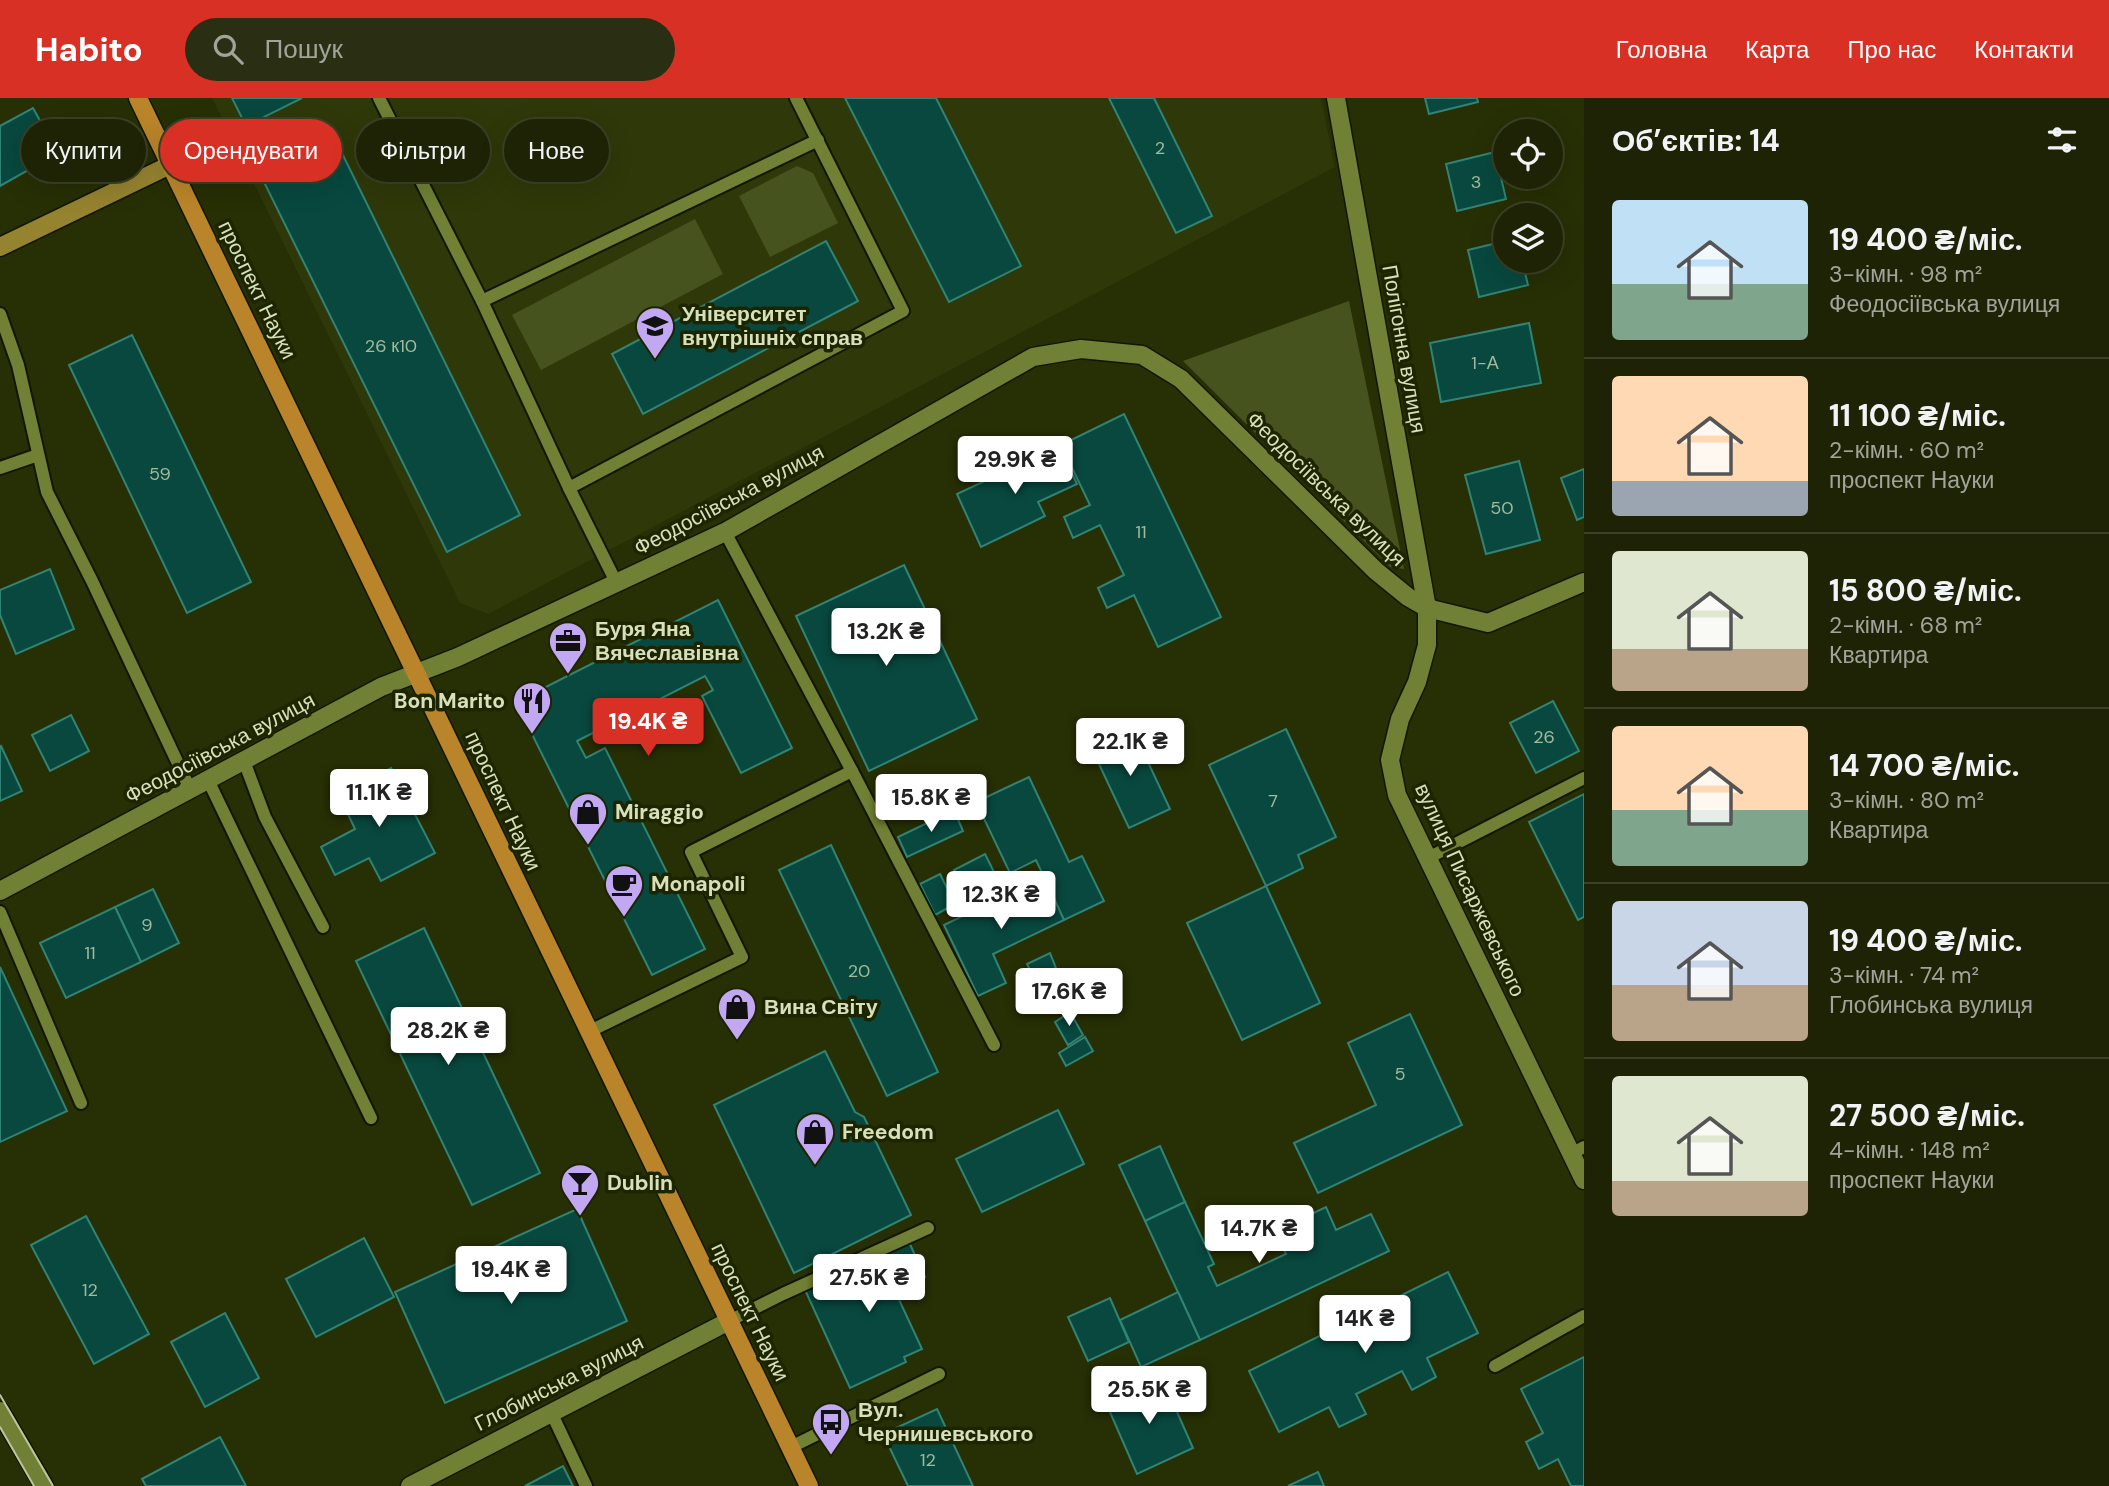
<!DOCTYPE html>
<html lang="uk">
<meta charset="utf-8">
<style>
:root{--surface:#1d2304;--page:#2a2f13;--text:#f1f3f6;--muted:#a0a49a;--line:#3b4026;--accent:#d93025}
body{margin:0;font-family:"DM Sans",sans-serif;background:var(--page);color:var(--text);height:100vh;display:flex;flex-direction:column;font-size:26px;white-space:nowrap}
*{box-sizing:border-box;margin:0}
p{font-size:23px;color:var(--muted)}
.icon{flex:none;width:38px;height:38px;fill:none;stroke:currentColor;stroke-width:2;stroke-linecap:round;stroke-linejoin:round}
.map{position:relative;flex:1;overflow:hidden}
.sheet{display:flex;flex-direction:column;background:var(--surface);width:525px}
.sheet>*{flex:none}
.top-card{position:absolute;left:21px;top:21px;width:665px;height:63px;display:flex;gap:14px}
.tools{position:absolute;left:1493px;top:21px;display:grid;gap:14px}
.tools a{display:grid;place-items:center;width:70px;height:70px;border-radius:50%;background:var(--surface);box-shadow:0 7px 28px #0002,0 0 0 2px var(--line);font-size:35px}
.price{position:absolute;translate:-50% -60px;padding:0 16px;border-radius:7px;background:#fff;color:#222;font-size:23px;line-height:46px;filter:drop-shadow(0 2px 4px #0008)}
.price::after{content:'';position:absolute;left:50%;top:42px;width:21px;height:16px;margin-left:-10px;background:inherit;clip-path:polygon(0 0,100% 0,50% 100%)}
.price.selected{background:var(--accent);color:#fff}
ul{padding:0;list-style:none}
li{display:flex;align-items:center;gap:21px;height:175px;padding:0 28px}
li+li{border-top:2px solid var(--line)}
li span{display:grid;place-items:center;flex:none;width:196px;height:140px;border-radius:7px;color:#555}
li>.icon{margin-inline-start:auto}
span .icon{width:84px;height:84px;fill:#fffc;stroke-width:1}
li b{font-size:30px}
h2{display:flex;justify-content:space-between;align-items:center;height:84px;padding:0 28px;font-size:30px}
.pill{padding:0 24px;border-radius:32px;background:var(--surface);box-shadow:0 7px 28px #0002,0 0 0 2px var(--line);font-size:24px;line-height:63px}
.pill.selected{background:var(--accent);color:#fff}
header{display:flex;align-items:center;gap:42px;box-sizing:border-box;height:98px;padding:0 35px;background:var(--accent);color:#fff}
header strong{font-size:33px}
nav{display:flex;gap:38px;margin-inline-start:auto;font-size:24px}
.search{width:490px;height:63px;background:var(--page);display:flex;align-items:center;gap:18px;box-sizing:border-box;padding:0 24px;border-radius:38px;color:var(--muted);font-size:26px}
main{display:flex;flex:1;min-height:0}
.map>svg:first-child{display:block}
.built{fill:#2f3809}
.green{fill:#47531e}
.building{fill:#08483e;stroke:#318475;stroke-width:2}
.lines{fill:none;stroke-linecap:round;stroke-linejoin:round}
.service-casing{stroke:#111601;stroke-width:16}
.minor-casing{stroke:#111601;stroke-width:21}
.secondary-casing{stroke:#111601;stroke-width:21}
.primary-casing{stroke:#111601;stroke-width:21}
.service{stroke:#708034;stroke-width:12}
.minor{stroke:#708034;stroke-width:18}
.secondary{stroke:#95832f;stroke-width:18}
.primary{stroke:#ba852a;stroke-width:18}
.tram{stroke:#bbc49e;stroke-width:2}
.labels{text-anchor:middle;stroke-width:7;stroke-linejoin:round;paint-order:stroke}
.number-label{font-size:18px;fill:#a2ba9b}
.street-label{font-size:21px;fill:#d6e0ba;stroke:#1d2500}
.poi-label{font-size:21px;font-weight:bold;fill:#d6e0ba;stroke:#1d2500;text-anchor:start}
</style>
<header>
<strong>Habito</strong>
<div class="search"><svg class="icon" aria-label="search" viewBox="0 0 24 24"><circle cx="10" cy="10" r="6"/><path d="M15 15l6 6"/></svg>Пошук</div>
<nav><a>Головна</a><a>Карта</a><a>Про нас</a><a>Контакти</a></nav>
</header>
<main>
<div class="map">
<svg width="1584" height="1388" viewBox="0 0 1584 1388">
<rect width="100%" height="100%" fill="#272f05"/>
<!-- built -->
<polygon class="built" points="212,0 1321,0 1335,69 488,516 460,505"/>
<!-- green -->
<g class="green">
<polygon points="797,68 813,75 838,125 770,159 739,98"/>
<polygon points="695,121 723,176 541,272 512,217"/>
<polygon points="1349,203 1404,471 1390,469 1183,263"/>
</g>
<!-- building -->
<g class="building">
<polygon points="232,0 302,0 246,28"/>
<polygon points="845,0 936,0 1021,168 949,204"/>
<polygon points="1109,0 1154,0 1212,118 1176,135"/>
<polygon points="1425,0 1477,0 1478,4 1429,16"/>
<polygon points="33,10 58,55 0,88 0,28"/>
<polygon points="336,43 520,417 447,454 262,80"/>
<polygon points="1495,54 1506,101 1457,113 1446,66"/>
<polygon points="826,143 858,203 643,316 612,256"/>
<polygon points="1505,143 1505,163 1522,163 1528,187 1479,199 1468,152"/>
<polygon points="1529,225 1541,285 1441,304 1430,245"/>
<polygon points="132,237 251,484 187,515 69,267"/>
<polygon points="1124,316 1221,519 1158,549 1134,497 1107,510 1098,490 1124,477 1100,427 1073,440 1064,419 1090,407 1061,347"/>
<polygon points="1059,348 1077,386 1038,404 1045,418 981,449 957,396"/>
<polygon points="1519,363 1540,442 1486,456 1465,377"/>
<polygon points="1584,371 1584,419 1577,422 1561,380"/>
<polygon points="904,467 977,621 869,673 796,518"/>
<polygon points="50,471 74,531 16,556 0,517 0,492"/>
<polygon points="718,502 792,650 741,675 702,598 713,592 705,578 577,643 586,660 605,650 705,851 652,877 516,604"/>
<polygon points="1553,603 1579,653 1536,675 1510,625"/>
<polygon points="71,617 89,653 50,673 32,637"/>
<polygon points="1132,630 1170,711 1129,730 1091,649"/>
<polygon points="1286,631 1336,739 1298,757 1303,770 1266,788 1209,667"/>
<polygon points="1,648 22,693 0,703 0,649"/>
<polygon points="391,670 435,755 381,783 369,760 335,777 321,749 355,731 339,697"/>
<polygon points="1029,679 1069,764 1082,758 1104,803 1064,822 1036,762 1010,775 976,704"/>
<polygon points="1584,696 1584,819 1578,822 1529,724"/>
<polygon points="954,712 963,733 907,759 898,739"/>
<polygon points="831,747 938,974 887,998 779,772"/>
<polygon points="985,756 999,784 968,800 954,772"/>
<polygon points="940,776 955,806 935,817 920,786"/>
<polygon points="1044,779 1064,822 993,856 1006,885 978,898 944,827"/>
<polygon points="1266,788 1320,905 1242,942 1187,825"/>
<polygon points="153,791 179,845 141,864 115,809"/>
<polygon points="115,809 141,864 66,900 40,845"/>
<polygon points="424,830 540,1075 472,1107 356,863"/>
<polygon points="1050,855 1056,870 1034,880 1027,866"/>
<polygon points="0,869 67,1013 0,1044"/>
<polygon points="1058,874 1065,887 1043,898 1037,884"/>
<polygon points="1070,914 1083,937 1068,947 1055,924"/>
<polygon points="1410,916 1462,1027 1318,1095 1294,1045 1376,1007 1348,945"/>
<polygon points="1085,939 1093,953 1066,968 1059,955"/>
<polygon points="825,953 855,1014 864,1019 911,1117 794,1175 714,1007"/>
<polygon points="1058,1012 1084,1066 982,1114 956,1061"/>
<polygon points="1160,1048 1185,1104 1145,1123 1119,1067"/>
<polygon points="1185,1104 1214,1166 1208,1169 1217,1188 1286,1156 1275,1133 1326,1109 1336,1132 1371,1116 1389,1153 1200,1242 1145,1123"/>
<polygon points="577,1111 627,1223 445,1305 395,1194"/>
<polygon points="86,1118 149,1236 94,1266 31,1147"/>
<polygon points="364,1140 394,1199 316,1239 286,1181"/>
<polygon points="909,1144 925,1179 895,1193 922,1251 904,1259 906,1264 850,1290 805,1192"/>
<polygon points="1448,1174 1478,1235 1427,1260 1436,1279 1412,1292 1402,1273 1356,1296 1366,1316 1339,1329 1329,1309 1279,1334 1249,1273"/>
<polygon points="1178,1194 1200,1242 1141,1269 1120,1222"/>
<polygon points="1110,1200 1129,1244 1088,1263 1068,1219"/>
<polygon points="225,1215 259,1280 205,1309 171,1244"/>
<polygon points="1584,1259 1584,1388 1571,1388 1558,1361 1539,1371 1526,1344 1543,1335 1521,1291"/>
<polygon points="1162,1280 1193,1350 1137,1376 1106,1305"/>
<polygon points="937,1311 973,1388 908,1388 883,1336"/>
<polygon points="220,1339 246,1388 146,1388 142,1381"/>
<polygon points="563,1368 573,1388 525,1388"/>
<polygon points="1318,1374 1324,1388 1288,1388"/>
</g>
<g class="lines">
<!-- service casing -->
<g class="service-casing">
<g id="service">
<polyline points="379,0 482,203 569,390 903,213 796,0"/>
<polyline points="482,203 818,42"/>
<polyline points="0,216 18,267 47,394 92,483 190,691"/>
<polyline points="0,370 38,357"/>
<polyline points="569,390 617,486"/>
<polyline points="244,663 265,719 323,829"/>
<polyline points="852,673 994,947"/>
<polyline points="208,682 371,1020"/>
<polyline points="1428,760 1584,680"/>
<polyline points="0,814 81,1005"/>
<polyline points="588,934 742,859 691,754 852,673 725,434"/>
<polyline points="1571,1056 1584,1049"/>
<polyline points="729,1223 783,1196 928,1130"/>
<polyline points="1495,1268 1584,1218"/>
<polyline points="551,1314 586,1388"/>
<polyline points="791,1349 939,1276"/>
</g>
</g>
<!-- minor casing -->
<g class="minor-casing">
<g id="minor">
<polyline points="1336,0 1427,510 1427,547 1417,584 1400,621 1390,662 1397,697 1584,1082"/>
<polyline points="0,793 381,589 458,559 725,434 1033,259 1081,251 1142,257 1181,281 1376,473 1408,499 1427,510 1488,525 1584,484"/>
<polyline points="0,1313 44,1388"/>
<polyline points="410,1388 729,1223"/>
</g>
</g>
<!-- secondary casing -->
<g class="secondary-casing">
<polyline id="secondary" points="0,149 170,67"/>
</g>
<!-- primary casing -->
<g class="primary-casing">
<polyline id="primary" points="138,0 809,1388"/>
</g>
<!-- service -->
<use href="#service" class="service"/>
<!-- minor -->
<use href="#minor" class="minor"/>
<!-- secondary -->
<use href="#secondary" class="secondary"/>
<!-- primary -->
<use href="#primary" class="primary"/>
<!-- tram -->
<g class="tram">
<polyline points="0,1297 53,1388"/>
<polyline points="0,1329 34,1388"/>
</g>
</g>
<!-- icons -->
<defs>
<g id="university-pin" transform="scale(2.0125)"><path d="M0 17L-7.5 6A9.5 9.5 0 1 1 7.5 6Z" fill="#c2a8f3" stroke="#1d2500"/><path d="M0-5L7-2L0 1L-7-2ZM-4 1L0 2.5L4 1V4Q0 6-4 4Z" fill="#111"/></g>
<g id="office-pin" transform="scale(2.0125)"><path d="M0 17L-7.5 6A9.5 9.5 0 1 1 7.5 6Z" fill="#c2a8f3" stroke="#1d2500"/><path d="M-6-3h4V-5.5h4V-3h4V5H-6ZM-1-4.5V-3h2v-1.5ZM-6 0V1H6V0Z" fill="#111"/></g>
<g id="restaurant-pin" transform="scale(2.0125)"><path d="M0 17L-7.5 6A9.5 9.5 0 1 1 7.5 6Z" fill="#c2a8f3" stroke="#1d2500"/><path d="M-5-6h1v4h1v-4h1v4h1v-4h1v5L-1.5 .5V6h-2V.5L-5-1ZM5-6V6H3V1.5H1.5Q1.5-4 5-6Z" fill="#111"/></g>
<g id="shop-pin" transform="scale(2.0125)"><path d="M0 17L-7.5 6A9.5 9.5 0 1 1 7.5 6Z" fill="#c2a8f3" stroke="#1d2500"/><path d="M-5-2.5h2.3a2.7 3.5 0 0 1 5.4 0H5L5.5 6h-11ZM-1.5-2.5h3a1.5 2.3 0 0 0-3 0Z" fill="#111"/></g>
<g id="cafe-pin" transform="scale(2.0125)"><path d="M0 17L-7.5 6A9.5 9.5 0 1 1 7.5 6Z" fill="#c2a8f3" stroke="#1d2500"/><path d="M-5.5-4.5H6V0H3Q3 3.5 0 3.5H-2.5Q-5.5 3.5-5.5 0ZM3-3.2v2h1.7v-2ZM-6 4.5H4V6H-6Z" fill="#111"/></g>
<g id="bar-pin" transform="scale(2.0125)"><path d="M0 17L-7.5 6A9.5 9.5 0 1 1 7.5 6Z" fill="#c2a8f3" stroke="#1d2500"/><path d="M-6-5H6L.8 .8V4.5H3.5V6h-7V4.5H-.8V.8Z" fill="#111"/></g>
<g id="bus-pin" transform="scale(2.0125)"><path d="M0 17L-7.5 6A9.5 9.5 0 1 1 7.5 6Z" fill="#c2a8f3" stroke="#1d2500"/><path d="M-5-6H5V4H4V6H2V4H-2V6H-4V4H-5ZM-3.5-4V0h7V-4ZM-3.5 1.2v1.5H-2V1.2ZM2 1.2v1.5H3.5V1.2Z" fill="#111"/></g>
</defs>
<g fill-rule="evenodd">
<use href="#university-pin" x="655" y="228"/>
<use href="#office-pin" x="568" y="543"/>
<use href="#restaurant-pin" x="532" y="603"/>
<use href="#shop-pin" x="588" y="714"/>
<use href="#cafe-pin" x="624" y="786"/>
<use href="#shop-pin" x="737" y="909"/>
<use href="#shop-pin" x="815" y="1034"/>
<use href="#bar-pin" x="580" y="1085"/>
<use href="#bus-pin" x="831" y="1324"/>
</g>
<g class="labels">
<!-- number labels -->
<g class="number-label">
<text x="1160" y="56">2</text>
<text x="1476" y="90">3</text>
<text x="391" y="254">26 к10</text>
<text x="1485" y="271">1-А</text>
<text x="160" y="382">59</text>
<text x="1502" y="416">50</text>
<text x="1141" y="440">11</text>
<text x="1544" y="645">26</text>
<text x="1273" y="709">7</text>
<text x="147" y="833">9</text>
<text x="90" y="861">11</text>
<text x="859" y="879">20</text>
<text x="1400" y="982">5</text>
<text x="90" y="1198">12</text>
<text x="928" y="1368">12</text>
</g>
<!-- street labels -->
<g class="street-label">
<text transform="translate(257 192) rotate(64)" y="7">проспект Науки</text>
<text transform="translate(1404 251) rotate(80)" y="7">Полігонна вулиця</text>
<text transform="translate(1326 391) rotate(44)" y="7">Феодосіївська вулиця</text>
<text transform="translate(729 402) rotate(-28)" y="7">Феодосіївська вулиця</text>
<text transform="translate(220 650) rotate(-28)" y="7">Феодосіївська вулиця</text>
<text transform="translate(503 703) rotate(65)" y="7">проспект Науки</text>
<text transform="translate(1470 792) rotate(65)" y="7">вулиця Писаржевського</text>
<text transform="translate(750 1214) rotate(64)" y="7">проспект Науки</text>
<text transform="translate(559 1285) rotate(-27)" y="7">Глобинська вулиця</text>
</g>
<!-- poi labels -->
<g class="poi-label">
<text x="682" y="223">Університет<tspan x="682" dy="24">внутрішніх справ</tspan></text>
<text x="595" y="538">Буря Яна<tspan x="595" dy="24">Вячеславівна</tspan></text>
<text x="505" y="610" text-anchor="end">Bon Marito</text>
<text x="615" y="721">Miraggio</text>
<text x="651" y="793">Monapoli</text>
<text x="764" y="916">Вина Світу</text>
<text x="842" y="1041">Freedom</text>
<text x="607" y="1092">Dublin</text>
<text x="858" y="1319">Вул.<tspan x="858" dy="24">Чернишевського</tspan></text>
</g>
</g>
</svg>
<div class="tools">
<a><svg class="icon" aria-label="locate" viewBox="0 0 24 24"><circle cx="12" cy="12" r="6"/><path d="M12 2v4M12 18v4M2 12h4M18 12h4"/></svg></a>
<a><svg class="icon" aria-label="layers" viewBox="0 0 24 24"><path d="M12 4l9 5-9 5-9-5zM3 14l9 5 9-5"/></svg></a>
</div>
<b class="price" style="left:1015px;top:398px">29.9K ₴</b>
<b class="price" style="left:886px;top:570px">13.2K ₴</b>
<b class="price selected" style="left:648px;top:660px">19.4K ₴</b>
<b class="price" style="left:1130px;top:680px">22.1K ₴</b>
<b class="price" style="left:379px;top:731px">11.1K ₴</b>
<b class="price" style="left:931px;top:736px">15.8K ₴</b>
<b class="price" style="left:1001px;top:833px">12.3K ₴</b>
<b class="price" style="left:1069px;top:930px">17.6K ₴</b>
<b class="price" style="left:448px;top:969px">28.2K ₴</b>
<b class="price" style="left:1259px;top:1167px">14.7K ₴</b>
<b class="price" style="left:511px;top:1208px">19.4K ₴</b>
<b class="price" style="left:869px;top:1216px">27.5K ₴</b>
<b class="price" style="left:1365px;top:1257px">14K ₴</b>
<b class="price" style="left:1149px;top:1328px">25.5K ₴</b>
<div class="top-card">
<a class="pill">Купити</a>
<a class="pill selected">Орендувати</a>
<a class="pill">Фільтри</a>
<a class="pill">Нове</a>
</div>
</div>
<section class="sheet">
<h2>Об’єктів: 14<svg class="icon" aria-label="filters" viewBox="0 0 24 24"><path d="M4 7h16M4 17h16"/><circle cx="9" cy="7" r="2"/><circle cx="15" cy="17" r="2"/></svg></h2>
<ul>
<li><span style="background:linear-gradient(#bfe0f5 60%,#7fa58c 0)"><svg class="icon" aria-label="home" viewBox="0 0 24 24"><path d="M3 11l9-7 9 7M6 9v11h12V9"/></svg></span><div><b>19 400 ₴/міс.</b><p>3-кімн. · 98 m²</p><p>Феодосіївська вулиця</p></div></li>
<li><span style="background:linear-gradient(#ffd9b3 75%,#9aa5b1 0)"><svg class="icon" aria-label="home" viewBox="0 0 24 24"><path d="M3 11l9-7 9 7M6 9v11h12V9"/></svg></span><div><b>11 100 ₴/міс.</b><p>2-кімн. · 60 m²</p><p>проспект Науки</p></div></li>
<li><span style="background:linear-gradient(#dfe7d0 70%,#b9a48a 0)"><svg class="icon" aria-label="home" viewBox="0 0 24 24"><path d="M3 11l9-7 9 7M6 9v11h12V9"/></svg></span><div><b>15 800 ₴/міс.</b><p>2-кімн. · 68 m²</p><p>Квартира</p></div></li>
<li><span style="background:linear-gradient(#ffd9b3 60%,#7fa58c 0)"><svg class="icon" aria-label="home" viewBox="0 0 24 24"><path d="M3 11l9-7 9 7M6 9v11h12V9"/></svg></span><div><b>14 700 ₴/міс.</b><p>3-кімн. · 80 m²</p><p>Квартира</p></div></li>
<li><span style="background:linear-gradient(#c9d6e8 60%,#b9a48a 0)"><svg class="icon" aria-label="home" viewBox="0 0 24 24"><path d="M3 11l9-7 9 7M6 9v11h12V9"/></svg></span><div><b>19 400 ₴/міс.</b><p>3-кімн. · 74 m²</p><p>Глобинська вулиця</p></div></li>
<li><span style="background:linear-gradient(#dfe7d0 75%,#b9a48a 0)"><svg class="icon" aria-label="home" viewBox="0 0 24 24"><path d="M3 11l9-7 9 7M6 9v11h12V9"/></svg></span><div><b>27 500 ₴/міс.</b><p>4-кімн. · 148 m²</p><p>проспект Науки</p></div></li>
</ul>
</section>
</main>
